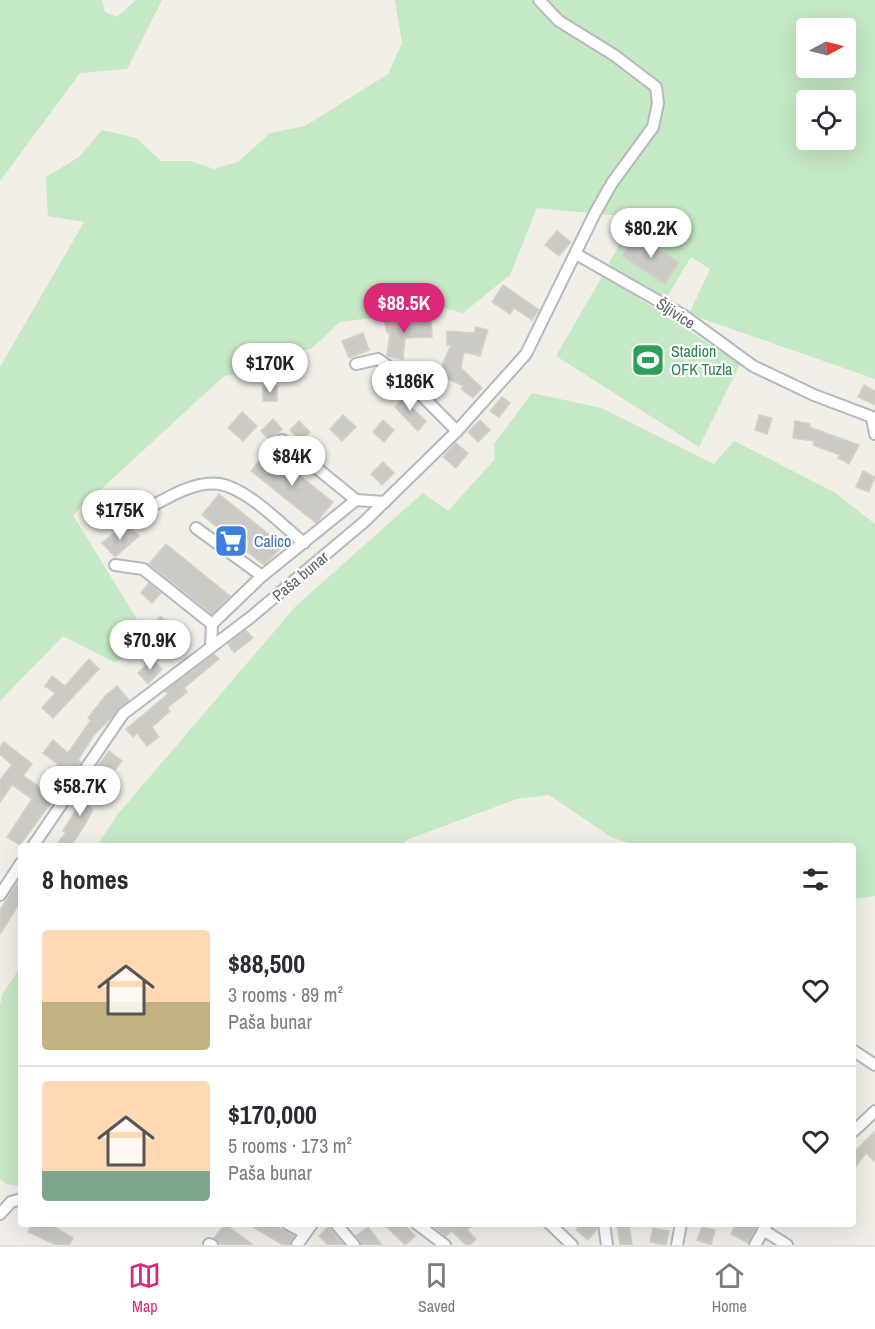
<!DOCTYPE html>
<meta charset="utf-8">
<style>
:root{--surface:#fff;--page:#f2f2f3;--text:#2b2b33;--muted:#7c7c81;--line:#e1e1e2;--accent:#db2777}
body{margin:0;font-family:"Archivo Narrow",sans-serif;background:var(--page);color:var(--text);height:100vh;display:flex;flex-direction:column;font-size:22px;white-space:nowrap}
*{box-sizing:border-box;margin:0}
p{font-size:20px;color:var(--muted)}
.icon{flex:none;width:33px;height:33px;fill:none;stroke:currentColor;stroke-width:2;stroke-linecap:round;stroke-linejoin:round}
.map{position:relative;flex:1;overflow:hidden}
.side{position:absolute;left:18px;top:843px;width:838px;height:384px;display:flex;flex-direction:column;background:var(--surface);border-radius:6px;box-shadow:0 6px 24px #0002}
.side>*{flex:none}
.needle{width:39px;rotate:83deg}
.controls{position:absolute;left:796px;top:18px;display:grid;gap:12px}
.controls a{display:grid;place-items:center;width:60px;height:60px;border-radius:6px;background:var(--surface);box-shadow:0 6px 24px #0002;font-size:30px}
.price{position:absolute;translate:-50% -51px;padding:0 14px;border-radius:21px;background:#fff;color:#222;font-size:20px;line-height:39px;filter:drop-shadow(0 2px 3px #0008)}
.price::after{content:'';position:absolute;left:50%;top:36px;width:18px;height:14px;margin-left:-9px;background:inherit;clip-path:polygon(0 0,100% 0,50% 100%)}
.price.on{background:var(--accent);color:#fff}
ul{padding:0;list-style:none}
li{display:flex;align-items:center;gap:18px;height:150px;padding:0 24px}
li+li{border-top:2px solid var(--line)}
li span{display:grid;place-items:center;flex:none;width:168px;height:120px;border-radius:6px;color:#555}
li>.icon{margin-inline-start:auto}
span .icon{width:72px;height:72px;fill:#fffc;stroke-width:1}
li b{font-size:26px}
h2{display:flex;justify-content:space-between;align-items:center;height:72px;padding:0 24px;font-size:26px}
.tabs{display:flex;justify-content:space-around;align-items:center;height:84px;border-top:2px solid var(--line);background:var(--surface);font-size:16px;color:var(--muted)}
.tabs a{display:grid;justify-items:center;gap:3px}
.tabs .on{color:var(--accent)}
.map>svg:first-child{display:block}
.green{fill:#c5e8c5;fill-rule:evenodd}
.building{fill:#cccac5;stroke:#d6d1c6;stroke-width:1.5}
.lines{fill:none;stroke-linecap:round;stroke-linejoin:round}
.minor-casing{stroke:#b5b8bc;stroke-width:14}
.minor{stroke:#fff;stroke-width:10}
.labels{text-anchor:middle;stroke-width:4.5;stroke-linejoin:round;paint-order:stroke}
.street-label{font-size:16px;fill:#5f6368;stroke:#fff}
.leisure-label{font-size:16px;fill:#27864d;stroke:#fff;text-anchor:start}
.shop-label{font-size:16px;fill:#366cbe;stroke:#fff;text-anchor:start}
</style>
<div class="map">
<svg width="875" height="1245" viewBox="0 0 875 1245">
<rect width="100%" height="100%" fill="#f1efe8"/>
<!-- green -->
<g class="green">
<polygon points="0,0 102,0 105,12 117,17 136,0 162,0 127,69 80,73 0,181"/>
<path d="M395 0H875V379L689 314 710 269 691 257 665 300 608 265 632 222 622 216 537 208 510 275 463 313 399 296 372 318 340 322 311 349 279 353 256 372 224 376 73 515 154 647 114 662 63 636 0 701V367L84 222 48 216 46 177 79 157 102 130 136 138 161 161H190L214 169 238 162 270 133 305 126 388 74 402 43ZM807 28H846V68H807ZM807 100H846V140H807Z"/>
<polygon points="603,275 740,364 699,447 556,356"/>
<polygon points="532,393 601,408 714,464 734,441 834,492 875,524 875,896 854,899 854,846 637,846 611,837 549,795 517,799 409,839 399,846 97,846 117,815 296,606 423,493 448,511 495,459 494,444"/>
<polygon points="21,966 21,1186 6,1184 0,1179 0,1005 2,995"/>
</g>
<!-- building -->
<g class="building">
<polygon points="557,231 571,242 559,256 545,245"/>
<polygon points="636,235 679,262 665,284 622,256"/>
<polygon points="503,285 539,310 532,320 514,308 510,314 492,302"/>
<polygon points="400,316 401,322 431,321 432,337 405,338 403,359 387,356 390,332 387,333 384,319"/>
<polygon points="476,327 488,330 480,356 464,352 461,368 482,388 473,398 461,389 464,386 438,375 451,345 447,345 447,331 474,333"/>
<polygon points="363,333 369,350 349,358 342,341"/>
<polygon points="864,385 875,391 875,405 858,397"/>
<rect x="263" y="386" width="14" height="15"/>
<polygon points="406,393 414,401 410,406 426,421 418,431 395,407"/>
<polygon points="502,397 510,403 499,417 490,411"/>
<polygon points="242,412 257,426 243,441 228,428"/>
<polygon points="343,415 356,427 342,441 330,429"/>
<polygon points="759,415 772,418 767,434 755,430"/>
<polygon points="273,419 282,429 271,441 261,431"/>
<polygon points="383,420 394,430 384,442 373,432"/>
<polygon points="480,420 490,430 478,442 468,432"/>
<polygon points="299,421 310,432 301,441 290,430"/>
<polygon points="795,421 810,424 809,427 859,445 849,464 838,458 840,455 813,445 814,441 793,438"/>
<polygon points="456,443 468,453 456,468 443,457"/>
<polygon points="268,450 333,502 316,523 251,471"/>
<polygon points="383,462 394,473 382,485 371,474"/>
<polygon points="863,471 875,477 869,492 856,487"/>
<polygon points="219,494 283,546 264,565 202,515"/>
<polygon points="129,526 139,536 115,557 102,543 114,533 117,537"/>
<polygon points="166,544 230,596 212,614 149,564"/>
<polygon points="149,583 161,593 152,603 141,593"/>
<polygon points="160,616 172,626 165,636 153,626"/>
<polygon points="246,630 253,638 234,653 228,644"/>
<polygon points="214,654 219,659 184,688 187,692 167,708 170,711 152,727 159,737 147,746 137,733 133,737 126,729 168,694 165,691"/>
<polygon points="89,659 99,669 53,718 42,708 55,693 45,686 52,676 65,686"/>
<polygon points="152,659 162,669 148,684 138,673"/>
<polygon points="117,686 129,700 94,735 78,760 81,762 78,766 20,845 7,837 32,799 12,785 0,802 0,780 12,765 0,754 0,747 4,742 32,764 23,776 40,787 58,764 43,753 53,740 68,753 91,720 88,718 105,696"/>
<polygon points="109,751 122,761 115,770 111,767 102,780 92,773"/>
<polygon points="94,779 102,784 88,806 93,810 84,826 71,846 55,846 66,833 63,831"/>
<polygon points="21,877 21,901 0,934 0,910"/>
<polygon points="875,1131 875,1162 866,1153 854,1169 854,1152"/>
<polygon points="32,1224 54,1224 53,1226 73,1238 69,1245 56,1245 28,1232"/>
<polygon points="225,1224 253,1245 219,1245 214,1238"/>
<polygon points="248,1224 273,1224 294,1236 290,1245 283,1245"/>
<polygon points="384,1224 404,1224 415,1236 405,1245"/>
<polygon points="433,1224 474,1224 467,1230 476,1239 470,1245 466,1245 452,1231 446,1236 431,1225"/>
<polygon points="581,1224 597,1224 597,1229 588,1240 576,1230"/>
<polygon points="617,1224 629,1224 632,1245 620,1245"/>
<polygon points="736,1224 748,1224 756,1228 748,1243 731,1234"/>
<polygon points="329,1226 330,1229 344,1245 328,1245 319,1236"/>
<polygon points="368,1227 382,1245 361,1245 356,1236"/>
<polygon points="702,1227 715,1230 711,1245 697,1240"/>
<polygon points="653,1228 669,1231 666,1245 650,1242"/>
</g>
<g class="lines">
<!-- minor casing -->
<g class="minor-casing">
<g id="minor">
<polyline points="576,254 683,315 753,366 814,395 875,418"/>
<polyline points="356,364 378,359 403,377 457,431"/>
<polyline points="872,418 875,434"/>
<polyline points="282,440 356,500"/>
<path d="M145 510C167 498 195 480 220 484 248 489 283 526 304 543"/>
<polyline points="196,528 262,576"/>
<polyline points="115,565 143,569 212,624"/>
<polyline points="211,645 212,624 262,576 356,500 385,502"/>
<polyline points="33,846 123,714 251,617 364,522 457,431 526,354 595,213 612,183 653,127 658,103 656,87 614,55 559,21 539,0"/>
<polyline points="0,895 21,863"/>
<polyline points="854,1051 875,1065"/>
<polyline points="854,1131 875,1111"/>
<polyline points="0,1214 11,1202 21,1199"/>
<polyline points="288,1224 305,1233"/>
<polyline points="336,1224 354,1245"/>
<polyline points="417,1224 445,1245"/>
<polyline points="550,1224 572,1245"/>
<polyline points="604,1224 607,1245"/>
<polyline points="763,1230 787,1245"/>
<polyline points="209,1244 212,1245"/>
<polyline points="297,1245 312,1224"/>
<polyline points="677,1245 681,1224"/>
<polyline points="755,1245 767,1224"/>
</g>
</g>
<!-- minor -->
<use href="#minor" class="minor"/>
</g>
<!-- icons -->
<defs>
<g id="stadium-square" transform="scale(1.725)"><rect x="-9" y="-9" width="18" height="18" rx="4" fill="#2e9e5b" stroke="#fff"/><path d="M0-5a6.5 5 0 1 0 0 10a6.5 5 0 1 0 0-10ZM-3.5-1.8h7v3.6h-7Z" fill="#fff"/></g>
<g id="supermarket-square" transform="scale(1.725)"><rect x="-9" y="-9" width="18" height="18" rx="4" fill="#3f7fe0" stroke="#fff"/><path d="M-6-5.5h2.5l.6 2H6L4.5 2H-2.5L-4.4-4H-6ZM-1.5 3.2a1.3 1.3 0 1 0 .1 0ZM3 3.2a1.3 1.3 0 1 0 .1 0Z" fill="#fff"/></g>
</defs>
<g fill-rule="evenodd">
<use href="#stadium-square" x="648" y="360"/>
<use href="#supermarket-square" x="231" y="541"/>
</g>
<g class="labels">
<!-- street labels -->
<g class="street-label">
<text transform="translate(676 313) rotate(33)" y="6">Šljivice</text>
<text transform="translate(300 576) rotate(-40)" y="6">Paša bunar</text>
</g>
<!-- leisure labels -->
<g class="leisure-label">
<text x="671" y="357">Stadion<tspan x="671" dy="18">OFK Tuzla</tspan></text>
</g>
<!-- shop labels -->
<g class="shop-label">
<text x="254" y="547">Calico</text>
</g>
</g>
</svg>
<div class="controls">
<a><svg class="needle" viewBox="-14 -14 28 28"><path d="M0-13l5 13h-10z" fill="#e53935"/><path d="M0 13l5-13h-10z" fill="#7c7c81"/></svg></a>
<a><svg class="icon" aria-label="locate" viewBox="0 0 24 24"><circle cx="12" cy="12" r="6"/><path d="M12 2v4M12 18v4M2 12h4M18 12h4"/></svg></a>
</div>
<b class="price" style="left:651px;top:259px">$80.2K</b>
<b class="price on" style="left:404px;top:334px">$88.5K</b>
<b class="price" style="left:270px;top:394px">$170K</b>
<b class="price" style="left:410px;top:412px">$186K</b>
<b class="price" style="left:292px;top:487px">$84K</b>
<b class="price" style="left:120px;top:541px">$175K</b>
<b class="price" style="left:150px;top:671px">$70.9K</b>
<b class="price" style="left:80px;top:817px">$58.7K</b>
<section class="side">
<h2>8 homes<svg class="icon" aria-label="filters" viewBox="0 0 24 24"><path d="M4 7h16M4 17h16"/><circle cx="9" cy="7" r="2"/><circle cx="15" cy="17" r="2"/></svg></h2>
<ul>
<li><span style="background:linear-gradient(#ffd9b3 60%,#c2b280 0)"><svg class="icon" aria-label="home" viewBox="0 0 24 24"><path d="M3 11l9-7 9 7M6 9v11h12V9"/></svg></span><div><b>$88,500</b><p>3 rooms · 89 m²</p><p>Paša bunar</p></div><svg class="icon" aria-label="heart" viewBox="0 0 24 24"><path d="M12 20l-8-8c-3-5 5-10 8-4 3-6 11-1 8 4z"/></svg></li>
<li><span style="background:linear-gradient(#ffd9b3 75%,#7fa58c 0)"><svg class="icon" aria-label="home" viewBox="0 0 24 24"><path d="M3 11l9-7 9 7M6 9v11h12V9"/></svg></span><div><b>$170,000</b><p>5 rooms · 173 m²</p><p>Paša bunar</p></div><svg class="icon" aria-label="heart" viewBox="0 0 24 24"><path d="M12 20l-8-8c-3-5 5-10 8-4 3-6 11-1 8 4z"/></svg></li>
</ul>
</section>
</div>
<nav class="tabs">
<a class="on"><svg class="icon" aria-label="map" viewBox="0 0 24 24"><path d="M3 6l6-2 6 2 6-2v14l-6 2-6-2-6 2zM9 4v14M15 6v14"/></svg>Map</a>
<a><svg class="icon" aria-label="saved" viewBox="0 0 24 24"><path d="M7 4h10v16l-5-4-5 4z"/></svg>Saved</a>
<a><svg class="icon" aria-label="home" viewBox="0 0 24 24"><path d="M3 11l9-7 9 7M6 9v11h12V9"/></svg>Home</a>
</nav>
